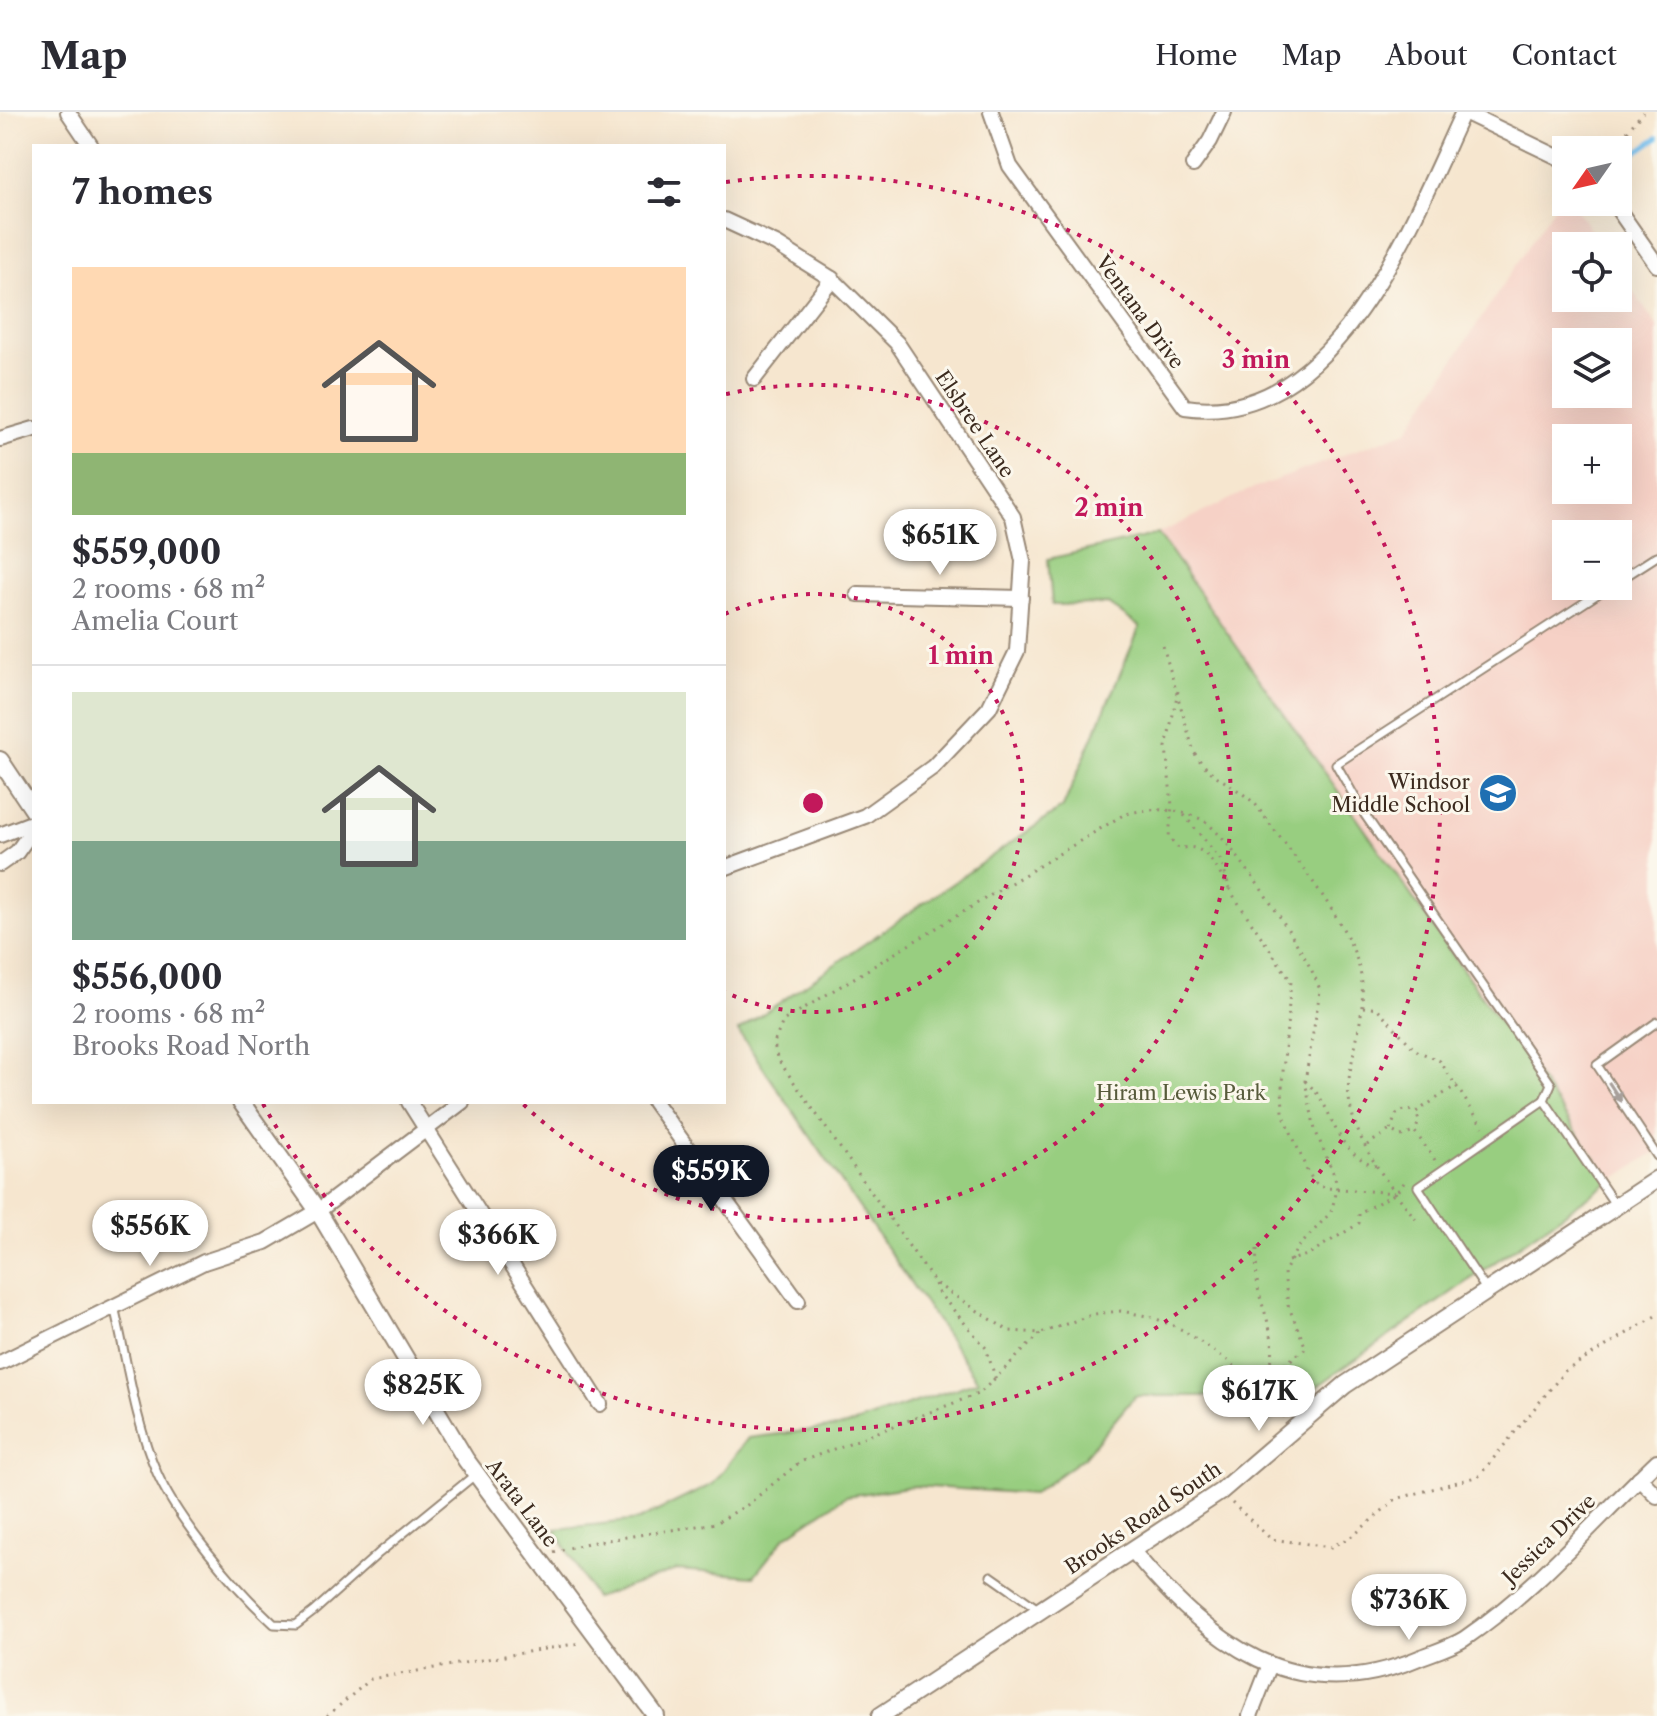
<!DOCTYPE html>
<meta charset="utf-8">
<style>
:root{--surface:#fff;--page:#f2f2f3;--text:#2b2b33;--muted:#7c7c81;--line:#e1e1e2;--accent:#111827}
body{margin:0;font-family:"Libre Caslon Text",serif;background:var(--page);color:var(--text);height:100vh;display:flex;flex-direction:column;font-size:30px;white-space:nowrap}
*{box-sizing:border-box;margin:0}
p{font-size:26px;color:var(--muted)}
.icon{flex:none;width:44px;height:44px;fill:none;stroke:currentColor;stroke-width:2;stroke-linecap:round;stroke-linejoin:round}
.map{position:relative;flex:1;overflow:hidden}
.details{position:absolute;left:32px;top:32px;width:694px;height:960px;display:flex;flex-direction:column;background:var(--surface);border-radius:0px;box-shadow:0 8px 32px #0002}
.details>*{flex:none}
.needle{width:52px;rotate:236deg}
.tools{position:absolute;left:1552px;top:24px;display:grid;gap:16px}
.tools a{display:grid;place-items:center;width:80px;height:80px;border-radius:0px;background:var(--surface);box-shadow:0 8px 32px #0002;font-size:40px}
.price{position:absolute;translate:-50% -68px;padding:0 18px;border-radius:28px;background:#fff;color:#222;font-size:26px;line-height:52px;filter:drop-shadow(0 2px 4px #0008)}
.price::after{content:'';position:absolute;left:50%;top:48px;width:24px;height:18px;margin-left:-12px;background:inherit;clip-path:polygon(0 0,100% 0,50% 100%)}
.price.on{background:var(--accent);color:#fff}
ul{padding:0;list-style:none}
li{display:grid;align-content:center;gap:16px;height:424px;padding:0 40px}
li+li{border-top:2px solid var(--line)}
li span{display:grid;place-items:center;height:248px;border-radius:0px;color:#555}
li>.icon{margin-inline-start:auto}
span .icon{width:144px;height:144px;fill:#fffc;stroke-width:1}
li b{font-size:34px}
h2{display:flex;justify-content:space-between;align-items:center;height:96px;padding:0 40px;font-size:34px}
header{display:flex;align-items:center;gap:48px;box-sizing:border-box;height:112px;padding:0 40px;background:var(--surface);border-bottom:2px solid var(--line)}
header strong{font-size:38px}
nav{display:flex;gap:44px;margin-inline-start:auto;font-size:28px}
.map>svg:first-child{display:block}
.built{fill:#f6d1c6;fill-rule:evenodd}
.green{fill:#98ce80;stroke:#6a7c4f;stroke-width:2}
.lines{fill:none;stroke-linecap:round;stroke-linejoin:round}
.stream{stroke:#75c0ef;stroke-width:5}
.service-casing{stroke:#988876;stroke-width:11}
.minor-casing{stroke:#988876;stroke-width:18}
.tertiary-casing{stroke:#988876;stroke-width:20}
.path{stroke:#988876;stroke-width:3;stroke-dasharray:2 6;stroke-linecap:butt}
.service{stroke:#fff;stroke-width:7}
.minor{stroke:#fff;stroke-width:14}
.tertiary{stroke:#fff;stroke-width:16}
.oneway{fill:#a79f9a}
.ring{fill:none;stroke:#c2185b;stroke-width:4;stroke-dasharray:4 8}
.labels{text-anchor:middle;stroke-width:6;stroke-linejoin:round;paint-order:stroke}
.street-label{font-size:20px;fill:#3b2a1e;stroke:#fbf7ec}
.poi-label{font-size:20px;fill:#3b2a1e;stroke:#fbf7ec;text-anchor:end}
.park-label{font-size:20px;fill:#575b3b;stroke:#fbf7ec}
.centre{fill:#c2185b;stroke:#fbf7ec;stroke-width:4}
.ring-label{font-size:24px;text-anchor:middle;font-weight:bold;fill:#c2185b;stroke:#fbf7ec;stroke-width:6;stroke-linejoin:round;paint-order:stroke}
</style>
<header>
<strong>Map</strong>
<nav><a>Home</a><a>Map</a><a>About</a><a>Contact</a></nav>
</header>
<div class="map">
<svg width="1657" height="1604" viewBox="0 0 1657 1604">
<rect width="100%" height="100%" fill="#fbf7ec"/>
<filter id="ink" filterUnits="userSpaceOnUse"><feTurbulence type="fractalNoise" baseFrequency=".0125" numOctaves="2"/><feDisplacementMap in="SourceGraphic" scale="16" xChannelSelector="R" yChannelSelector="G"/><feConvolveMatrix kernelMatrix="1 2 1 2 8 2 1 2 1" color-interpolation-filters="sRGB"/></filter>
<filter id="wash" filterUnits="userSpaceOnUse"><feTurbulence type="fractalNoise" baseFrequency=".006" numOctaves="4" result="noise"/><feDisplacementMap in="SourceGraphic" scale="32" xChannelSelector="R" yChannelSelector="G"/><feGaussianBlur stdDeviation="1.8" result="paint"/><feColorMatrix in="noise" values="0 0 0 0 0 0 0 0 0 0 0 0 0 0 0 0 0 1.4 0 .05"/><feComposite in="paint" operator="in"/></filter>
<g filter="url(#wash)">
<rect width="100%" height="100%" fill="#f6e6cf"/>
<!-- built -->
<path class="built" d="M1564 80 1566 90H1571L1602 134H1566V186H1618V158L1657 214V1039L1611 1069 1158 422 1247 379 1407 319ZM1566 230H1618V282H1566ZM1566 326H1618V378H1566ZM1566 422H1618V474H1566Z"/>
<!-- green -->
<polygon class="green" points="1158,422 1611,1069 1259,1315 1213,1284 1135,1284 1084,1345 1033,1382 915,1374 846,1384 785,1425 754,1464 677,1458 595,1486 555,1417 639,1408 713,1372 748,1326 846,1314 978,1269 738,919 1063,695 1140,515 1108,492 1052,493 1048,447"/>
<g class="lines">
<!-- stream -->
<polyline class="stream" points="1629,45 1657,26"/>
</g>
</g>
<g filter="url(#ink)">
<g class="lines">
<!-- service casing -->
<g class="service-casing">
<g id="service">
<polyline points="1618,469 1657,444"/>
<polyline points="1657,910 1597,953 1657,1044"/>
<polyline points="1544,988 1551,972 1365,703 1336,652 1610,474"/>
<polyline points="1487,1179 1418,1075 1544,988 1616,1094"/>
<path d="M114 1194C127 1249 135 1310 157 1361 178 1409 235 1476 274 1512L296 1513 313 1500 379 1441 476 1362"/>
<polyline points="991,1464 1038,1497"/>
</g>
</g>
<!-- minor casing -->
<g class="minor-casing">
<g id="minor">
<polyline points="68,0 91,34"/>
<path d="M991 0 1010 54 1185 295C1335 318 1412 109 1463 0"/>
<polyline points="1464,0 1566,49"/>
<polyline points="1193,53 1210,29 1224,0"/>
<polyline points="1613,90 1657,153"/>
<polyline points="724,108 776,132 832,167 897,231 1013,405 1023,449 1017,539 989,596 933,655 865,704 724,756"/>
<polyline points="754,267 832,167"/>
<polyline points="0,327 34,317"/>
<polyline points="858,482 1021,486"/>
<polyline points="0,723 34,710"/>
<polyline points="0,752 17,740 34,716"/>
<polyline points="409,990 600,1292"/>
<polyline points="654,990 798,1189"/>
<polyline points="0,1251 204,1150 265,1130 318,1099 462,990"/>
<polyline points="1639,1366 1657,1384"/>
<path d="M1132 1438C1209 1531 1294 1599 1419 1546 1434 1540 1451 1535 1464 1527 1536 1478 1594 1409 1657 1349"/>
<polyline points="1250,1604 1269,1555"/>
</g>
</g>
<!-- tertiary casing -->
<g class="tertiary-casing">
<g id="tertiary">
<polyline points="0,648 34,699"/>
<polyline points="241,990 318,1099 466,1348 656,1604"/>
<polyline points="880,1604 1220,1380 1345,1273 1657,1067"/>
</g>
</g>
<!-- path -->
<g class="path">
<polyline points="1612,38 1643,0"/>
<path d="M1163 534 1194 640C1208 665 1236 673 1256 693 1287 737 1349 808 1360 859 1368 897 1354 930 1349 967 1343 1016 1387 1071 1416 1107"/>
<path d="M1178 579 1166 635 1172 694 1169 725 1179 737C1206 728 1216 757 1229 777"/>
<polyline points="1184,703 1220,747 1231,780 1291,869 1282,971 1283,1001 1308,1061 1318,1074 1327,1076 1396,1081"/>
<polyline points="1363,895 1378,897 1415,938 1440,949 1483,1015"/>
<path d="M1305 969C1340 998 1326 1038 1381 1056"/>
<polyline points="1390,1018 1397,1001 1407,997 1416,1000"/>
<polyline points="1367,1033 1390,1018 1401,1024 1415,1020"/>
<polyline points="1435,1048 1415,1020 1419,1009 1416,1000 1457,973"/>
<path d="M1257 1137C1256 1151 1256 1167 1259 1181 1267 1211 1282 1238 1264 1267"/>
<polyline points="1288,1149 1307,1143 1355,1114 1359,1111 1359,1101 1396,1081 1407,1067"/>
<polyline points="935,1172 938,1180 986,1236 996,1268"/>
<path d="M1263 1282 1230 1250 1183 1218 1152 1205 1121 1199 1094 1202 1041 1221 1009 1219 935 1171 777 946 774 931 783 909 1123 703C1149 695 1176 696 1201 707 1226 718 1315 852 1320 879L1305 969 1315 1018 1335 1065 1337 1078 1331 1100 1296 1138 1284 1161 1288 1193 1306 1236 1262 1270 1263 1282 1285 1305"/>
<polyline points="1232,1391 1271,1427 1331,1435 1354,1423 1396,1387 1479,1364 1565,1259 1657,1203"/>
<polyline points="554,1440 588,1431 716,1411 747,1393 800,1350 980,1281 1041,1221"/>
<polyline points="327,1604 371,1567 580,1531"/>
</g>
<!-- service -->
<use href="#service" class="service"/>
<!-- minor -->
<use href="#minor" class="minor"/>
<!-- tertiary -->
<use href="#tertiary" class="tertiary"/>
</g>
<!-- one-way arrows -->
<defs><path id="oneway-solid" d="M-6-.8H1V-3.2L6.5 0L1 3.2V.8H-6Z" transform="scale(2)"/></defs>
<use class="oneway" href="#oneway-solid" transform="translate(1615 980) rotate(57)"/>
</g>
<!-- distance rings -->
<g class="ring">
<path d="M725 502A209 209 0 1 1 725 880"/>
<path d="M726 282A418 418 0 1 1 523 992"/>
<path d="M726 70A627 627 0 1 1 262 990"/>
</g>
<!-- icons -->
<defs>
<g id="school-disc" transform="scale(2)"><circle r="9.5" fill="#1f6fb2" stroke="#fbf7ec"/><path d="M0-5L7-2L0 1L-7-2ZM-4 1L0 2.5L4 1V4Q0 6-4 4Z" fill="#fff"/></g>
</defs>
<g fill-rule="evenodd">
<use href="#school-disc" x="1498" y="681"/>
</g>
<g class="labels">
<!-- street labels -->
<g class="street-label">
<text transform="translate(1140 200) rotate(54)" y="7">Ventana Drive</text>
<text transform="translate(975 312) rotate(56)" y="7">Elsbree Lane</text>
<text transform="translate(522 1391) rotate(53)" y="7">Arata Lane</text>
<text transform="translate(1143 1406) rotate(-34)" y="7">Brooks Road South</text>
<text transform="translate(1549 1427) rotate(-44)" y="7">Jessica Drive</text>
</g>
<!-- poi labels -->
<g class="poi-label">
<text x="1470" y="677">Windsor<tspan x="1470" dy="23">Middle School</tspan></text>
</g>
<!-- park labels -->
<g class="park-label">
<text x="1181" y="988">Hiram Lewis Park</text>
</g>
</g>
<circle cx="813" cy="691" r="12" class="centre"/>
<g class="ring-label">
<text x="1256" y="256">3 min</text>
<text x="1109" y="404">2 min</text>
<text x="961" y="552">1 min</text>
</g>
</svg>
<div class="tools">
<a><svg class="needle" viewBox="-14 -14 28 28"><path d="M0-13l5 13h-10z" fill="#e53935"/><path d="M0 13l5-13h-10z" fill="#7c7c81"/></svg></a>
<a><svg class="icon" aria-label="locate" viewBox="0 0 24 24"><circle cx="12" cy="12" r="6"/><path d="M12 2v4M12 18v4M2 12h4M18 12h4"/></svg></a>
<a><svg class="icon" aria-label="layers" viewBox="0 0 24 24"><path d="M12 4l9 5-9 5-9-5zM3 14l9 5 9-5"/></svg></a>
<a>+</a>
<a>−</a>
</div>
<b class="price" style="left:940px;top:465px">$651K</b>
<b class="price on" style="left:711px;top:1101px">$559K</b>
<b class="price" style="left:150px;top:1156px">$556K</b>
<b class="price" style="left:498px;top:1165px">$366K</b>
<b class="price" style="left:423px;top:1315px">$825K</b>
<b class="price" style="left:1259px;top:1321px">$617K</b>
<b class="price" style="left:1409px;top:1530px">$736K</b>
<section class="details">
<h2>7 homes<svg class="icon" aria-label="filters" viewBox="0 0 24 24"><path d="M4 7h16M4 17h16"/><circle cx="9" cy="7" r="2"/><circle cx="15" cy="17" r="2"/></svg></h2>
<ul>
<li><span style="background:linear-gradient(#ffd9b3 75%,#8fb573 0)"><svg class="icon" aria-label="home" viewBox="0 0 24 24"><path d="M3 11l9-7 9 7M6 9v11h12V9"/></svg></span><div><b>$559,000</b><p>2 rooms · 68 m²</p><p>Amelia Court</p></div></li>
<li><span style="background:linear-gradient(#dfe7d0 60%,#7fa58c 0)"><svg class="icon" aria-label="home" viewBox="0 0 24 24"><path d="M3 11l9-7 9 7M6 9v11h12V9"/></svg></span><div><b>$556,000</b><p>2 rooms · 68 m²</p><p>Brooks Road North</p></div></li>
</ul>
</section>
</div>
